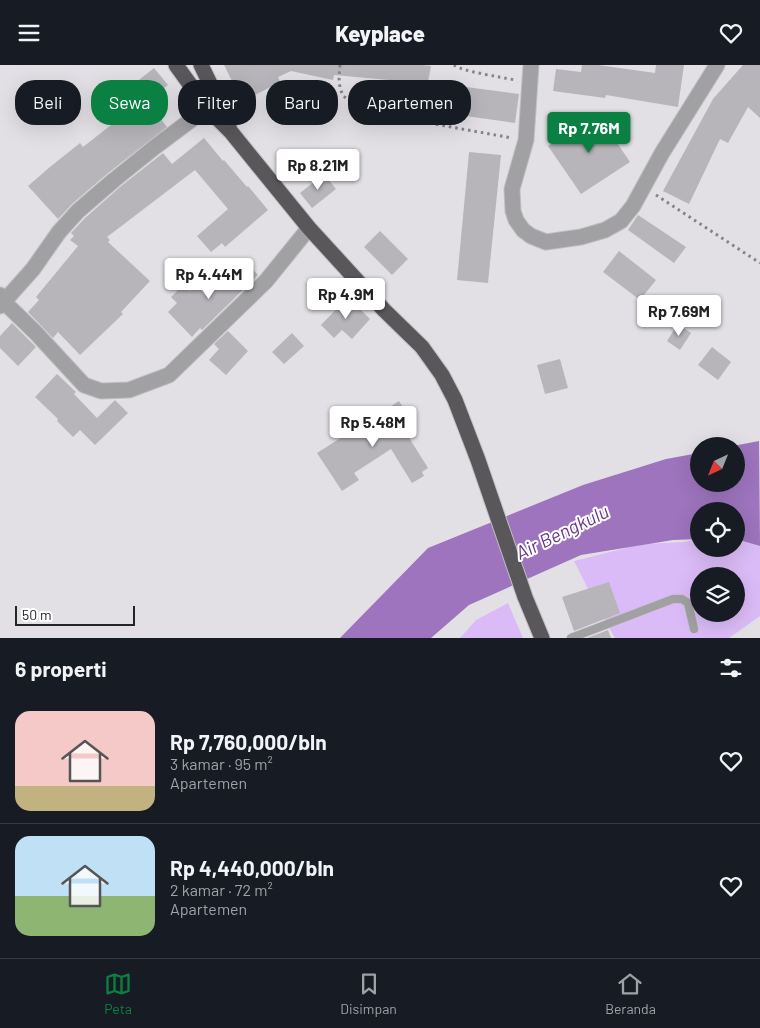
<!DOCTYPE html>
<html lang="id">
<meta charset="utf-8">
<style>
:root{--surface:#171b24;--page:#20242c;--text:#f1f3f6;--muted:#9ea1a6;--line:#363941;--accent:#0b8043}
body{margin:0;font-family:Barlow,sans-serif;background:var(--page);color:var(--text);height:100vh;display:flex;flex-direction:column;font-size:19px;white-space:nowrap}
*{box-sizing:border-box;margin:0}
p{font-size:16px;color:var(--muted)}
.icon{flex:none;width:28px;height:28px;fill:none;stroke:currentColor;stroke-width:2;stroke-linecap:round;stroke-linejoin:round}
.map{position:relative;height:573px;overflow:hidden}
.drawer{display:flex;flex-direction:column;background:var(--surface);flex:1}
.drawer>*{flex:none}
.hud{position:absolute;left:15px;top:15px;width:500px;height:45px;display:flex;gap:10px}
.needle{width:32px;rotate:223deg}
.tools{position:absolute;left:690px;top:372px;display:grid;gap:10px}
.tools a{display:grid;place-items:center;width:55px;height:55px;border-radius:50%;background:var(--surface);box-shadow:0 5px 20px #0002;font-size:25px}
.scale{position:absolute;left:15px;bottom:12px;width:120px;box-sizing:border-box;padding-left:5px;border:2px solid #252426;border-top:0;font-size:14px;line-height:18px;white-space:nowrap;color:#252426;-webkit-text-stroke:4px #fff;paint-order:stroke}
.price{position:absolute;translate:-50% -42px;padding:0 11px;border-radius:5px;background:#fff;color:#222;font-size:16px;line-height:32px;filter:drop-shadow(0 1px 2px #0008)}
.price::after{content:'';position:absolute;left:50%;top:30px;width:15px;height:11px;margin-left:-8px;background:inherit;clip-path:polygon(0 0,100% 0,50% 100%)}
.price.current{background:var(--accent);color:#fff}
ul{padding:0;list-style:none}
li{display:flex;align-items:center;gap:15px;height:125px;padding:0 15px}
li+li{border-top:1px solid var(--line)}
li span{display:grid;place-items:center;flex:none;width:140px;height:100px;border-radius:15px;color:#555}
li>.icon{margin-inline-start:auto}
span .icon{width:60px;height:60px;fill:#fffc;stroke-width:1}
li b{font-size:21px}
h2{display:flex;justify-content:space-between;align-items:center;height:60px;padding:0 15px;font-size:21px}
.chip{padding:0 18px;border-radius:20px;background:var(--surface);box-shadow:0 5px 20px #0002;font-size:18px;line-height:45px}
.chip.current{background:var(--accent);color:#fff}
header{display:flex;justify-content:space-between;align-items:center;height:65px;padding:0 15px;background:var(--surface);font-size:22px;font-weight:800}
.menu{display:flex;justify-content:space-around;align-items:center;height:70px;border-top:1px solid var(--line);background:var(--surface);font-size:14px;color:var(--muted)}
.menu a{display:grid;justify-items:center;gap:2px}
.menu .current{color:var(--accent)}
.map>svg:first-child{display:block}
.green{fill:#dbbbf7;fill-rule:evenodd}
.water{fill:#9d74bd}
.building{fill:#b7b5b9}
.lines{fill:none;stroke-linecap:round;stroke-linejoin:round}
.lane-casing{stroke:#c0bec2;stroke-width:9}
.street-casing{stroke:#c0bec2;stroke-width:17}
.highway-casing{stroke:#c0bec2;stroke-width:17}
.path{stroke:#848386;stroke-width:3;stroke-dasharray:2.5 4;stroke-linecap:butt}
.lane{stroke:#a1a0a2;stroke-width:8}
.street{stroke:#a1a0a2;stroke-width:15}
.highway{stroke:#59575a;stroke-width:15}
.labels{text-anchor:middle;stroke-width:4;stroke-linejoin:round;paint-order:stroke}
.water-label{font-size:19px;font-style:italic;fill:#69348d;stroke:#fff}
</style>
<header><svg class="icon" aria-label="menu" viewBox="0 0 24 24"><path d="M4 6h16M4 12h16M4 18h16"/></svg>Keyplace<svg class="icon" aria-label="heart" viewBox="0 0 24 24"><path d="M12 20l-8-8c-3-5 5-10 8-4 3-6 11-1 8 4z"/></svg></header>
<div class="map">
<svg width="760" height="573" viewBox="0 0 760 573">
<rect width="100%" height="100%" fill="#e2e0e4"/>
<!-- green -->
<g class="green">
<path d="M736 463 760 465V551L729 573H615L596 540 574 496 642 479 686 477 699 473V484H736ZM699 511H736V549H699Z"/>
<polygon points="508,538 523,573 460,573 476,555"/>
</g>
<!-- water -->
<polygon class="water" points="759,376 760,481 736,474 736,446 699,446 699,474 673,475 581,490 469,540 431,573 340,573 428,483 583,420 666,394 699,388 699,419 736,419 736,381 733,381"/>
<!-- building -->
<g class="building">
<polygon points="224,0 422,0 431,1 428,17 519,29 515,58 431,46 432,31 388,25 389,15 334,10 333,15 291,6 278,12 280,17 232,42 224,27 235,22"/>
<polygon points="582,0 598,0 655,8 656,0 684,0 678,42 606,30 605,33 553,26 556,4 581,7"/>
<polygon points="743,0 760,0 760,53 748,42 728,78 720,74 689,139 663,126 713,34"/>
<polygon points="154,3 168,20 147,36 167,62 108,108 72,139 58,154 28,121 50,102 80,78 83,82 111,60 95,39 114,25 119,31"/>
<polygon points="597,48 630,97 581,129 548,81"/>
<polygon points="204,73 223,96 224,95 247,122 248,121 268,145 225,182 222,178 211,187 197,171 228,144 195,105 107,172 110,175 108,177 150,216 121,247 123,249 80,290 58,267 53,273 28,247 39,235 36,232 78,181 70,175 74,171 71,168 85,153 120,122 163,88 172,99"/>
<polygon points="469,87 501,90 488,218 457,215"/>
<polygon points="324,109 336,124 312,143 300,128"/>
<polygon points="638,150 686,182 674,198 628,165"/>
<polygon points="380,166 408,194 392,210 364,182"/>
<polygon points="619,186 656,215 640,235 603,207"/>
<polygon points="245,196 258,210 202,265 200,263 192,272 168,247 177,238 171,232 183,220 190,226 196,220 206,231"/>
<polygon points="348,232 370,254 352,274 342,265 334,273 321,260"/>
<polygon points="12,258 36,282 18,301 0,283 0,271"/>
<polygon points="678,259 691,268 680,285 667,276"/>
<polygon points="228,266 248,286 226,310 209,295 219,284 214,279"/>
<polygon points="292,268 304,281 284,299 272,287"/>
<polygon points="712,282 731,297 718,315 698,300"/>
<polygon points="560,294 568,323 545,329 537,300"/>
<polygon points="57,309 76,327 74,329 97,353 115,335 128,348 95,380 80,365 73,372 57,356 58,354 35,332"/>
<polygon points="399,336 410,354 401,360 428,403 422,407 424,411 412,418 391,384 354,408 359,415 342,426 317,388"/>
<polygon points="609,517 620,548 574,566 562,532"/>
<polygon points="608,565 611,573 587,573"/>
</g>
<g class="lines">
<!-- lane casing -->
<g class="lane-casing">
<polyline id="lane" points="571,573 673,534 682,534 688,538 694,564"/>
</g>
<!-- street casing -->
<g class="street-casing">
<g id="street">
<polyline points="531,0 526,75 512,124 513,146 516,155 523,165 531,171 546,177 581,172 605,165 621,156 633,141 662,88 717,0"/>
<polyline points="0,230 4,237 36,268 84,320 101,326 129,325 169,310 266,216 309,163"/>
<polyline points="0,241 33,204 59,167 78,146 114,115 155,82 207,43 216,34"/>
</g>
</g>
<!-- highway casing -->
<g class="highway-casing">
<g id="highway">
<polyline points="176,0 207,43 231,67 309,163 384,245 422,282 442,310 455,335 478,395 525,532 542,573"/>
<polyline points="201,0 217,33 229,61"/>
</g>
</g>
<!-- path -->
<g class="path">
<polyline points="340,0 339,13 340,23 343,31 355,39 379,49 512,73"/>
<path d="M454 0C463 7 502 12 515 15"/>
<polyline points="656,130 760,198"/>
</g>
<!-- lane -->
<use href="#lane" class="lane"/>
<!-- street -->
<use href="#street" class="street"/>
<!-- highway -->
<use href="#highway" class="highway"/>
</g>
<g class="labels">
<!-- water labels -->
<g class="water-label">
<text transform="translate(562 467) rotate(-26)" y="7">Air Bengkulu</text>
</g>
</g>
</svg>
<div class="tools">
<a><svg class="needle" viewBox="-14 -14 28 28"><path d="M0-13l5 13h-10z" fill="#e53935"/><path d="M0 13l5-13h-10z" fill="#9ea1a6"/></svg></a>
<a><svg class="icon" aria-label="locate" viewBox="0 0 24 24"><circle cx="12" cy="12" r="6"/><path d="M12 2v4M12 18v4M2 12h4M18 12h4"/></svg></a>
<a><svg class="icon" aria-label="layers" viewBox="0 0 24 24"><path d="M12 4l9 5-9 5-9-5zM3 14l9 5 9-5"/></svg></a>
</div>
<div class="scale">50 m</div>
<b class="price current" style="left:589px;top:89px">Rp 7.76M</b>
<b class="price" style="left:318px;top:126px">Rp 8.21M</b>
<b class="price" style="left:209px;top:235px">Rp 4.44M</b>
<b class="price" style="left:346px;top:255px">Rp 4.9M</b>
<b class="price" style="left:679px;top:272px">Rp 7.69M</b>
<b class="price" style="left:373px;top:383px">Rp 5.48M</b>
<div class="hud">
<a class="chip">Beli</a>
<a class="chip current">Sewa</a>
<a class="chip">Filter</a>
<a class="chip">Baru</a>
<a class="chip">Apartemen</a>
</div>
</div>
<section class="drawer">
<h2>6 properti<svg class="icon" aria-label="filters" viewBox="0 0 24 24"><path d="M4 7h16M4 17h16"/><circle cx="9" cy="7" r="2"/><circle cx="15" cy="17" r="2"/></svg></h2>
<ul>
<li><span style="background:linear-gradient(#f6c9c9 75%,#c2b280 0)"><svg class="icon" aria-label="home" viewBox="0 0 24 24"><path d="M3 11l9-7 9 7M6 9v11h12V9"/></svg></span><div><b>Rp 7,760,000/bln</b><p>3 kamar · 95 m²</p><p>Apartemen</p></div><svg class="icon" aria-label="heart" viewBox="0 0 24 24"><path d="M12 20l-8-8c-3-5 5-10 8-4 3-6 11-1 8 4z"/></svg></li>
<li><span style="background:linear-gradient(#bfe0f5 60%,#8fb573 0)"><svg class="icon" aria-label="home" viewBox="0 0 24 24"><path d="M3 11l9-7 9 7M6 9v11h12V9"/></svg></span><div><b>Rp 4,440,000/bln</b><p>2 kamar · 72 m²</p><p>Apartemen</p></div><svg class="icon" aria-label="heart" viewBox="0 0 24 24"><path d="M12 20l-8-8c-3-5 5-10 8-4 3-6 11-1 8 4z"/></svg></li>
</ul>
</section>
<nav class="menu">
<a class="current"><svg class="icon" aria-label="map" viewBox="0 0 24 24"><path d="M3 6l6-2 6 2 6-2v14l-6 2-6-2-6 2zM9 4v14M15 6v14"/></svg>Peta</a>
<a><svg class="icon" aria-label="saved" viewBox="0 0 24 24"><path d="M7 4h10v16l-5-4-5 4z"/></svg>Disimpan</a>
<a><svg class="icon" aria-label="home" viewBox="0 0 24 24"><path d="M3 11l9-7 9 7M6 9v11h12V9"/></svg>Beranda</a>
</nav>
